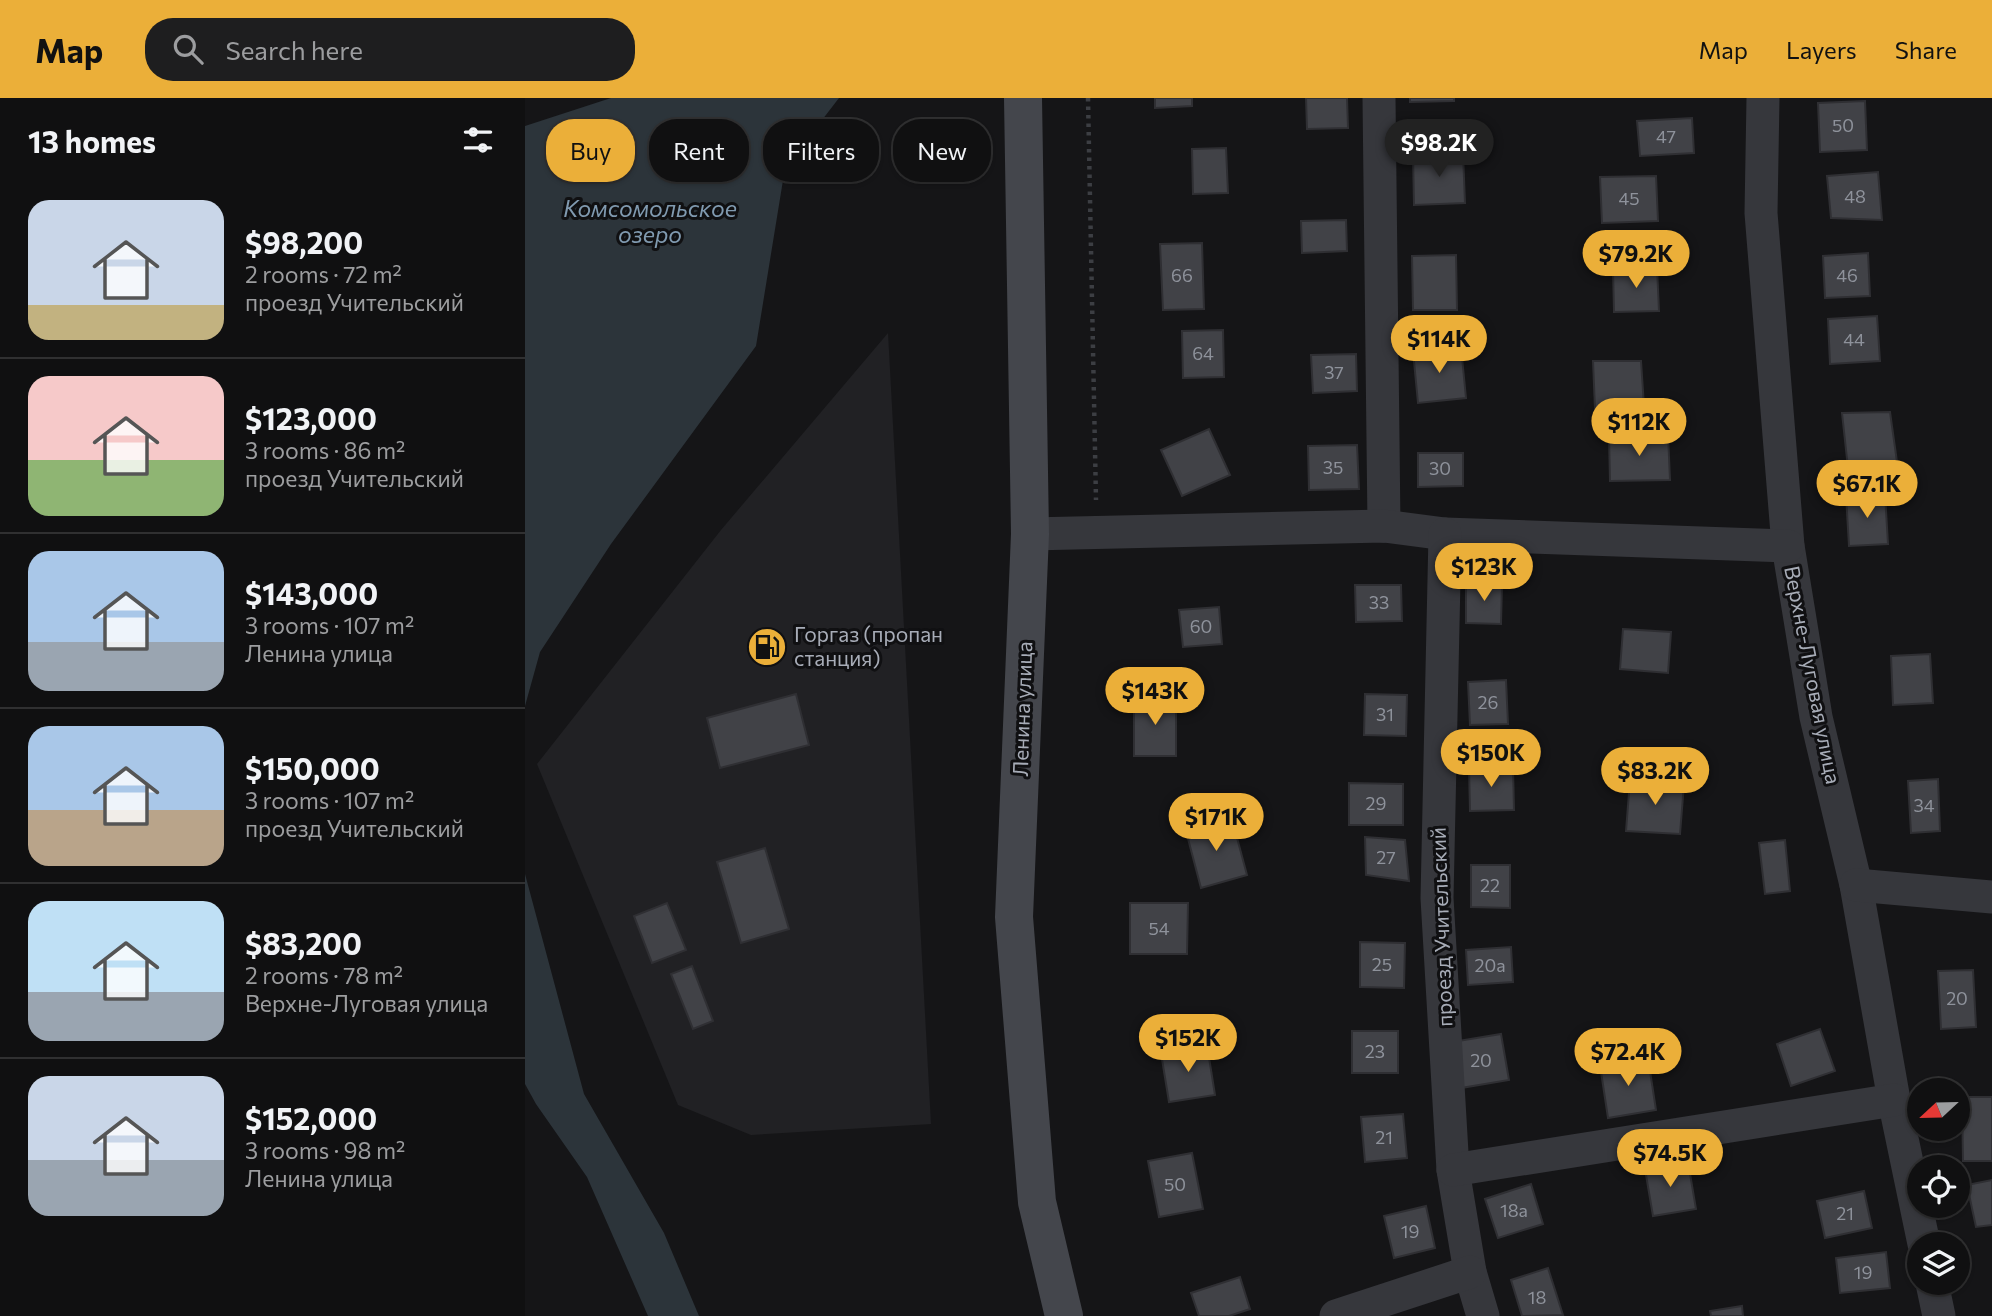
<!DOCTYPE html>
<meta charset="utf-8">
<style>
:root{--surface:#101011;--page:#1e1e1f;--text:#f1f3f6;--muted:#9c9d9f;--line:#303031;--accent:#ebaf39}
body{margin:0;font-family:Commissioner,sans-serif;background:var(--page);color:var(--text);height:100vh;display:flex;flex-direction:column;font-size:26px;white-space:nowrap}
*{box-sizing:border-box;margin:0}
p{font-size:23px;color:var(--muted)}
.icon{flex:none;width:38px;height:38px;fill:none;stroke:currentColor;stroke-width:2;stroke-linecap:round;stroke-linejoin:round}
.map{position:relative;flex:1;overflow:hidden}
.sheet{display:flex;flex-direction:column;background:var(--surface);width:525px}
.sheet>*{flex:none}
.guide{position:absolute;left:21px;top:21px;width:665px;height:63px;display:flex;gap:14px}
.needle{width:46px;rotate:248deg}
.fabs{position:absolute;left:1382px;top:980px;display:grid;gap:14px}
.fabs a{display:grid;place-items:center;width:63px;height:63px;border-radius:50%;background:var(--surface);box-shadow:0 2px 5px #0004,0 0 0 2px var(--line);font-size:35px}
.price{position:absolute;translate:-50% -60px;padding:0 16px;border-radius:24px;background:var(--accent);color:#111;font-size:23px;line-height:46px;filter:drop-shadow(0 2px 4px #0008)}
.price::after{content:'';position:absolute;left:50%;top:42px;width:21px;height:16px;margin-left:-10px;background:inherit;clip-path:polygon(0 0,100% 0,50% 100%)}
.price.selected{background:#222;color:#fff}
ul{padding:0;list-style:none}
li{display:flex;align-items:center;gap:21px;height:175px;padding:0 28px}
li+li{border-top:2px solid var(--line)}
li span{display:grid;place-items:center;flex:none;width:196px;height:140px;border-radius:21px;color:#555}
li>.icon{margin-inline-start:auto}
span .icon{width:84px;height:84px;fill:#fffc;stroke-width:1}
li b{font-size:30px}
h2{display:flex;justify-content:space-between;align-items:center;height:84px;padding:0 28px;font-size:30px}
.chip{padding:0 24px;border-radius:28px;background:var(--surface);box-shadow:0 2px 5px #0004,0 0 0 2px var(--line);font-size:24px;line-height:63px}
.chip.selected{background:var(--accent);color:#111}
header{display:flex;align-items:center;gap:42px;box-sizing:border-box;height:98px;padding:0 35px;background:var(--accent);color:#111}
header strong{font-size:33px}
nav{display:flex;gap:38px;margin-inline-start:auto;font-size:24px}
.search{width:490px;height:63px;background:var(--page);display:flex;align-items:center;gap:18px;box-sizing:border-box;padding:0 24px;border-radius:28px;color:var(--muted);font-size:26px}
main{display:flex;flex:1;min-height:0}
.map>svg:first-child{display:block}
.built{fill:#212124}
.water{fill:#2c343a}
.building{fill:#414247;stroke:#2f2f33;stroke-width:2}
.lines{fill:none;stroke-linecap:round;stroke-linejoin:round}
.path{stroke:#3c3e43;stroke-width:4.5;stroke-dasharray:3.5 5;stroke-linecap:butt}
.minor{stroke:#36373c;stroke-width:33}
.secondary{stroke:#44464c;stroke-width:38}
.labels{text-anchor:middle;stroke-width:6;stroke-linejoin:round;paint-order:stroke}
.number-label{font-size:18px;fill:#8e929b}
.poi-label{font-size:21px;fill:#a7acb7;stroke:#101012;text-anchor:start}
.street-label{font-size:21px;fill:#a7acb7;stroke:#101012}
.water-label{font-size:23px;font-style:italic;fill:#809ab0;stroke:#101012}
</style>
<header>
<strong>Map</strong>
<div class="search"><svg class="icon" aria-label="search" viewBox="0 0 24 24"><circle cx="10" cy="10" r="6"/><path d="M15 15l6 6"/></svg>Search here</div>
<nav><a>Map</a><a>Layers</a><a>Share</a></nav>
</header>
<main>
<section class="sheet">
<h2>13 homes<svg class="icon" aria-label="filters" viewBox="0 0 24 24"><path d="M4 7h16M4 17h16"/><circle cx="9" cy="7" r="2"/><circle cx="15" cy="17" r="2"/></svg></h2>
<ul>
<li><span style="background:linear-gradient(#c9d6e8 75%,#c2b280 0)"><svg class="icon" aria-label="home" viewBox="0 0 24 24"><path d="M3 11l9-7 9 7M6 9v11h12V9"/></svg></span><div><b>$98,200</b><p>2 rooms · 72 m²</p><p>проезд Учительский</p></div></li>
<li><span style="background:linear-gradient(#f6c9c9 60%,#8fb573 0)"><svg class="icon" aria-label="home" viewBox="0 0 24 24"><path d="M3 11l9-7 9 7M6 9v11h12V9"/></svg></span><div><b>$123,000</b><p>3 rooms · 86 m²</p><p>проезд Учительский</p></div></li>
<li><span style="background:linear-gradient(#a9c7e8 65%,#9aa5b1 0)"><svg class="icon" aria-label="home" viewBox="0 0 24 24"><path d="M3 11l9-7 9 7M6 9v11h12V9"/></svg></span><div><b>$143,000</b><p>3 rooms · 107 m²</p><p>Ленина улица</p></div></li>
<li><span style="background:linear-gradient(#a9c7e8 60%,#b9a48a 0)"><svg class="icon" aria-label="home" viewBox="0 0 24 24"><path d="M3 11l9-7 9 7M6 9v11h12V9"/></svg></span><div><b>$150,000</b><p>3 rooms · 107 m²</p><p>проезд Учительский</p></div></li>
<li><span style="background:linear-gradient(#bfe0f5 65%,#9aa5b1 0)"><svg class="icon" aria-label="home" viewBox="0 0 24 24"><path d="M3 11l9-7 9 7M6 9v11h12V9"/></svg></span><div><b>$83,200</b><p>2 rooms · 78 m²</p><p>Верхне-Луговая улица</p></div></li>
<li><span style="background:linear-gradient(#c9d6e8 60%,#9aa5b1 0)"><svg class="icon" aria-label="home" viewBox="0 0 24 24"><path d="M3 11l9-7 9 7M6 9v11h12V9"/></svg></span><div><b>$152,000</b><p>3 rooms · 98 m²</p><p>Ленина улица</p></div></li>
</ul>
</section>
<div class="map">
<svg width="1467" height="1218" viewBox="0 0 1467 1218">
<rect width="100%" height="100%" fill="#151517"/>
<!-- built -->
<polygon class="built" points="363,235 406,1026 226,1037 153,1007 12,666 196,432"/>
<!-- water -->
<g class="water">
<polygon points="86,0 314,0 260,70 231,248 86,446 15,554 0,608 0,28"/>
<polygon points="0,776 59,996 139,1135 174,1218 123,1218 62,1079 11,1006 0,986"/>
</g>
<!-- building -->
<g class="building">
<polygon points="630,0 667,0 667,8 630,10"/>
<polygon points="781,0 822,0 823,30 782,31"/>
<polygon points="885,0 929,0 929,3 885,4"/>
<polygon points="1340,3 1342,52 1295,54 1293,5"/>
<polygon points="1167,20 1169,55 1115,58 1112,23"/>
<polygon points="701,50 703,95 668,96 667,51"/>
<polygon points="938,55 940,105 889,107 888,57"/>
<polygon points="1353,74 1357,122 1306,120 1302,78"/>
<polygon points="1131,78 1133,123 1077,125 1075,79"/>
<polygon points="821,122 822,153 777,155 776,123"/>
<polygon points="677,145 679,211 638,212 635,146"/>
<polygon points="1343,155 1345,198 1300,200 1298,158"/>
<polygon points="931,157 932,212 888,212 887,158"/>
<polygon points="1132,169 1134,213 1089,214 1088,171"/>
<polygon points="1352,218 1355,263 1305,266 1303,221"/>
<polygon points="698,232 699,279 658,280 657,233"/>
<polygon points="936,249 941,300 893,305 888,253"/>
<polygon points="831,256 832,293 788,295 786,257"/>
<polygon points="1068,263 1116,263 1119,308 1070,311"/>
<polygon points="1365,314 1373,371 1323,370 1317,315"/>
<polygon points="684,331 705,377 657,398 636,352"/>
<polygon points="1143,336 1145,382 1085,383 1084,338"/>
<polygon points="832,347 834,391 784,392 783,348"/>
<polygon points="893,355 938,355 938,388 893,389"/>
<polygon points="1360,396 1363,446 1324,448 1321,397"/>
<polygon points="941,485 977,486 976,526 941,525"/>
<polygon points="830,487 876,487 877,523 831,524"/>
<polygon points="694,509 697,546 658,549 654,512"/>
<polygon points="1098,531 1146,534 1143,575 1095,571"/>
<polygon points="1405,556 1408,605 1368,607 1366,558"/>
<polygon points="981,582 983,626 945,627 943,584"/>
<polygon points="271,596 284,647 195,670 182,620"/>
<polygon points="840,596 882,597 881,638 839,637"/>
<rect x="609" y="600" width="42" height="58"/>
<polygon points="944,669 988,669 989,712 945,713"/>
<polygon points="1413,681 1415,733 1386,735 1383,683"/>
<polygon points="1105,682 1159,686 1155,736 1101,733"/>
<polygon points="824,685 878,686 878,727 824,727"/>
<polygon points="707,721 722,777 676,790 661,733"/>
<polygon points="840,739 880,742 884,783 841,777"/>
<polygon points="1260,742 1265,793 1240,796 1234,745"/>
<polygon points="240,750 264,831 216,845 192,764"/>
<polygon points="946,767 985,767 985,810 946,809"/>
<polygon points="142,805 161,852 127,865 109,818"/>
<polygon points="605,805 663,805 662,856 605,856"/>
<polygon points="835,844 880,845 879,890 835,889"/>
<polygon points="986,849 988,884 943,887 941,852"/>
<polygon points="167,868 188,923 168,931 146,876"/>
<polygon points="1448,872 1451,929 1416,931 1413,873"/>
<polygon points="1295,931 1310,973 1266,988 1252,946"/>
<rect x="827" y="933" width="46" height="42"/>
<polygon points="976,936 984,982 936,990 927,944"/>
<polygon points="682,947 690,997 644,1004 636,955"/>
<polygon points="1123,960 1131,1012 1083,1020 1075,967"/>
<polygon points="1437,999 1467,999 1467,1063 1438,1063"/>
<polygon points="878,1016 882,1060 840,1064 836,1019"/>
<polygon points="667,1055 678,1111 634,1119 623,1063"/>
<polygon points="1163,1064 1171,1111 1128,1118 1120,1071"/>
<polygon points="1467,1082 1467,1127 1451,1129 1442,1087"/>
<polygon points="1006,1086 1018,1126 973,1140 960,1101"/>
<polygon points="1339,1093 1347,1130 1300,1140 1292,1103"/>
<polygon points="901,1108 910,1150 869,1160 859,1118"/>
<polygon points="1361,1154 1365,1190 1315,1195 1311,1160"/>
<polygon points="1023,1170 1038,1217 997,1218 986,1182"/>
<polygon points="715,1179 725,1211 704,1218 674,1218 666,1195"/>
<polygon points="1217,1208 1218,1218 1186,1218 1185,1213"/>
</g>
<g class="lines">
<!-- path -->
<polyline class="path" points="563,0 571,402"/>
<!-- minor -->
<g class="minor">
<polyline points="854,0 859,428"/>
<polyline points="1238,0 1236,115 1263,448 1291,619 1331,787 1369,1002 1399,1146"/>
<polyline points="505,436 859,428 920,436 1263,448"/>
<polyline points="920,436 912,800 928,1072 945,1174 958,1218"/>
<polyline points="1331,787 1467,799"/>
<polyline points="928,1072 1369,1002"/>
<polyline points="1407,1185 1414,1218"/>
<polyline points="811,1218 945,1174"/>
</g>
<!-- secondary -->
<polyline class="secondary" points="498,0 505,436 489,819 512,1104 539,1218"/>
</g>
<!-- icons -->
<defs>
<g id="fuel-disc" transform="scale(2.0125)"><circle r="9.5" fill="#ebaf39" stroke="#101012"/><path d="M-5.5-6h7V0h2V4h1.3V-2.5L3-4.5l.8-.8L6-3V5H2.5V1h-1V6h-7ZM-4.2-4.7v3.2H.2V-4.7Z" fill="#111"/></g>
</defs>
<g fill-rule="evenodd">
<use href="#fuel-disc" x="242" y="549"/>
</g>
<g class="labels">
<!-- number labels -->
<g class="number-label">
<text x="1318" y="34">50</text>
<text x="1141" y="45">47</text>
<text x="1330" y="105">48</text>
<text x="1104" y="107">45</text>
<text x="657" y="184">66</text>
<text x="1322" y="184">46</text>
<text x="1329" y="248">44</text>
<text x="678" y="262">64</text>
<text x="809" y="281">37</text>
<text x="808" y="376">35</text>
<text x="915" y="377">30</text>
<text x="854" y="511">33</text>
<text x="676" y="535">60</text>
<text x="963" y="611">26</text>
<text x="860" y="623">31</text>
<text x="851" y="712">29</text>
<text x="1399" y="714">34</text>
<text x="861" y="766">27</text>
<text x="965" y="794">22</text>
<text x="634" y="837">54</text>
<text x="857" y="873">25</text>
<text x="965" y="874">20a</text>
<text x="1432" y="907">20</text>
<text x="850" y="960">23</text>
<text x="956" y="969">20</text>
<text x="859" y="1046">21</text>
<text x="650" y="1093">50</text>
<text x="989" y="1119">18a</text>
<text x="1320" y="1122">21</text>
<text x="885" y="1140">19</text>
<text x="1338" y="1181">19</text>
<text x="1012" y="1206">18</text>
</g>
<!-- poi labels -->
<g class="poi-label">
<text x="269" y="544">Горгаз (пропан<tspan x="269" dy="24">станция)</tspan></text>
</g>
<!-- street labels -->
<g class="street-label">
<text transform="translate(1287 577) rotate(79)" y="7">Верхне-Луговая улица</text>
<text transform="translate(498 611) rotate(-88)" y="7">Ленина улица</text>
<text transform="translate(917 829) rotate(-92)" y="7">проезд Учительский</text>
</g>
<!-- water labels -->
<g class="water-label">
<text x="125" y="119">Комсомольское<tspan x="125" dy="26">озеро</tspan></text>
</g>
</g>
</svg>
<div class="fabs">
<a><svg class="needle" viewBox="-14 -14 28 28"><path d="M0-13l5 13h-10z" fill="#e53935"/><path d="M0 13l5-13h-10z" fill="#9c9d9f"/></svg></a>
<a><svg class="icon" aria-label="locate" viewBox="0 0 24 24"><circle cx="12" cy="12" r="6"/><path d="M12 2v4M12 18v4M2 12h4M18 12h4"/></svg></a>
<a><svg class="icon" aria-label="layers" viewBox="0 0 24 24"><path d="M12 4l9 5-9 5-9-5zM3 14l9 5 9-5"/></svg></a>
</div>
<b class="price selected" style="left:914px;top:81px">$98.2K</b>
<b class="price" style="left:1111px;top:192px">$79.2K</b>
<b class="price" style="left:914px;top:277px">$114K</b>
<b class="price" style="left:1114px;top:360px">$112K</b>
<b class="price" style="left:1342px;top:422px">$67.1K</b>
<b class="price" style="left:959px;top:505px">$123K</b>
<b class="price" style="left:630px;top:629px">$143K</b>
<b class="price" style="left:966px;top:691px">$150K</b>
<b class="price" style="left:1130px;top:709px">$83.2K</b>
<b class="price" style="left:691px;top:755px">$171K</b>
<b class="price" style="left:663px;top:976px">$152K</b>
<b class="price" style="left:1103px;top:990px">$72.4K</b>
<b class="price" style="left:1145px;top:1091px">$74.5K</b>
<div class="guide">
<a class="chip selected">Buy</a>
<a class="chip">Rent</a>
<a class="chip">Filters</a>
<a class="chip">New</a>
</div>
</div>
</main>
